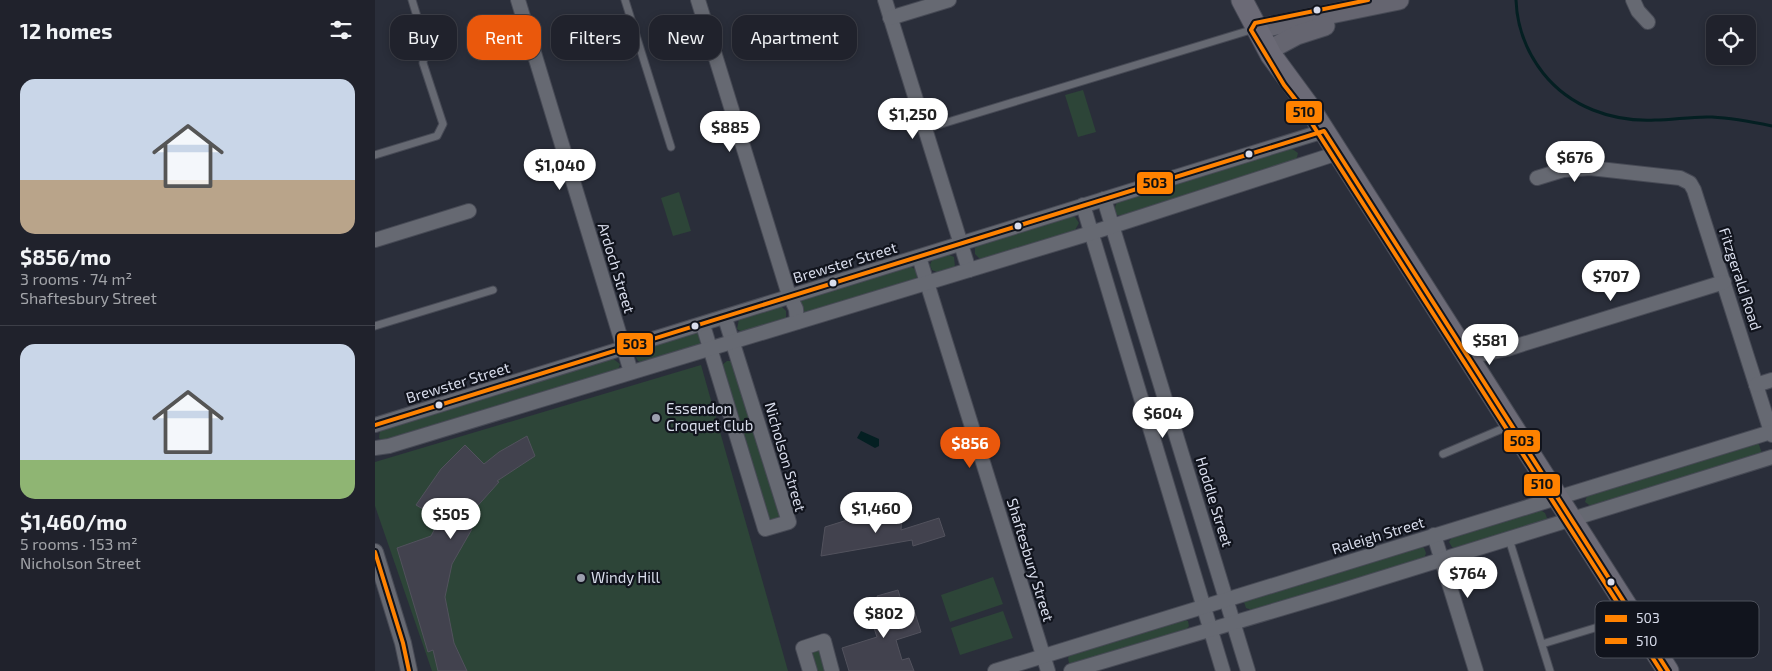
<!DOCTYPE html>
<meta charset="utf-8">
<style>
:root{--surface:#20222c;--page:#2d2f38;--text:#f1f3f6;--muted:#a2a4a9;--line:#3d3f48;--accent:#ea580c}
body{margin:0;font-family:"Exo 2",sans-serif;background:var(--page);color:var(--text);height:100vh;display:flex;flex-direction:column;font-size:19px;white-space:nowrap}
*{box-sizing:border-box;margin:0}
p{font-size:16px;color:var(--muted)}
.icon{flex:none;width:28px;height:28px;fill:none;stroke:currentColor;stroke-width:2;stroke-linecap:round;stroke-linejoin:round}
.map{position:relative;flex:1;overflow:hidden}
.side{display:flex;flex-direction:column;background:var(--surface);width:375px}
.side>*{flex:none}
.banner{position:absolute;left:15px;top:15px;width:475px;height:45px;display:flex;gap:10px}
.tools{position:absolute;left:1331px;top:15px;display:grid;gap:10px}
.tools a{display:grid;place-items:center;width:50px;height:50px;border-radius:10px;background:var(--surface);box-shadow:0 2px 8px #0003,0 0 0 1px var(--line);font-size:25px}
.price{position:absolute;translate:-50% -42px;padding:0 11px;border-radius:18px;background:#fff;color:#222;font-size:16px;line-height:32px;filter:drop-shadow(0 1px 2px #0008)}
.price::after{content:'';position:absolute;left:50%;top:30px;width:15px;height:11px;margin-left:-8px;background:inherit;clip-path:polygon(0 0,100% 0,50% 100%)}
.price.current{background:var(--accent);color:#fff}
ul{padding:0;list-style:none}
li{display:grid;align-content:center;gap:10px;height:265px;padding:0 20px}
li+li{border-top:1px solid var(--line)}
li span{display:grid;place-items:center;height:155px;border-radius:15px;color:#555}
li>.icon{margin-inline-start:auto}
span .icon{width:90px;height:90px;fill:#fffc;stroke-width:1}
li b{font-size:21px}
h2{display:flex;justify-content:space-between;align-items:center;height:60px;padding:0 20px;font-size:21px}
.chip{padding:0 18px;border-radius:15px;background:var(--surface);box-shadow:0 2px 8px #0003,0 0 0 1px var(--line);font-size:18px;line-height:45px}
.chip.current{background:var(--accent);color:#fff}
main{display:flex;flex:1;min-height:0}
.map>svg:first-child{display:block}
.green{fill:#2d4538}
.water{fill:#041f22}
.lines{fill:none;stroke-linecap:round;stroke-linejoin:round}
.stream{stroke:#041f22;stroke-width:3}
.building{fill:#42424e;stroke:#52525d}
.service-casing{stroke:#474a55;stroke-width:9}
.minor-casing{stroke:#474a55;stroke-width:16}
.tertiary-casing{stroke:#474a55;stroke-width:18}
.secondary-casing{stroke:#474a55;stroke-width:21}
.primary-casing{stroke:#474a55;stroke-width:23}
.service{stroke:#666972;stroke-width:7}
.minor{stroke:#666972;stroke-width:14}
.tertiary{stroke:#666972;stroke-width:16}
.secondary{stroke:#656570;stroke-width:19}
.primary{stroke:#6b6a76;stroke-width:21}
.bus-1-casing{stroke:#11141d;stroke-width:8}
.bus-2-casing{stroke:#11141d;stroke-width:8}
.bus-1{stroke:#ff8200;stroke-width:4}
.bus-2{stroke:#ff8200;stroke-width:4}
.bus-dot{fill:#d9ddec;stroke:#11141d;stroke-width:2}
.poi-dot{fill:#9ca0ae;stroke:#11141d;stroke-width:2}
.labels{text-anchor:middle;stroke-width:4.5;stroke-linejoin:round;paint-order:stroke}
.street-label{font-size:15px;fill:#d9ddec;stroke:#11141d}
.poi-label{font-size:15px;fill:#d9ddec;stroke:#11141d;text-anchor:start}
.key{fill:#11141d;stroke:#4d505b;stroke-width:1}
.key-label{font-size:14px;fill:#d9ddec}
.line-badge{stroke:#11141d;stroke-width:2}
.pale-badge-label{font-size:14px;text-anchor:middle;font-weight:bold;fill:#111}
</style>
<main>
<section class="side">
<h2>12 homes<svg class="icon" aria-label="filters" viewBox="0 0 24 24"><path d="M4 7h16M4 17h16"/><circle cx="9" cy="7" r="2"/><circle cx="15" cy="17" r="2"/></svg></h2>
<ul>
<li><span style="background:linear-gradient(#c9d6e8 65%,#b9a48a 0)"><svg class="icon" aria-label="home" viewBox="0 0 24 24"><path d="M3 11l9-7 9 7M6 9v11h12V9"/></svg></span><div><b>$856/mo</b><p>3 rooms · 74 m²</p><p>Shaftesbury Street</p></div></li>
<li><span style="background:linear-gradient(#c9d6e8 75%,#8fb573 0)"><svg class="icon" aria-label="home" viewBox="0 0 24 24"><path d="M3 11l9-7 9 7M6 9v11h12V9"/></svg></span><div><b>$1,460/mo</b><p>5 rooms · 153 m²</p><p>Nicholson Street</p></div></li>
</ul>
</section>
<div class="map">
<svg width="1397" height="671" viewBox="0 0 1397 671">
<rect width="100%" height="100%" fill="#2a2e3a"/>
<!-- green -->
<g class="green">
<polygon points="708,90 721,132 703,137 690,95"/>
<polygon points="916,148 923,153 921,161 749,215 742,215 739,210 742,202"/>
<polygon points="304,192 316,231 298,236 286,198"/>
<polygon points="695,216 700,217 704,223 700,230 609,259 604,258 600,254 600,248 604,245"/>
<polygon points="572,254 579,257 580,267 564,273 557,270 555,265 557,260"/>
<polygon points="535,266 541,270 542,279 433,313 426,311 425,301 429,299"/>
<polygon points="403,306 407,307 411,311 411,318 408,320 367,332 362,329 364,319"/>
<polygon points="320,332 325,335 327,341 322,347 269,363 263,361 261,357 264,350"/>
<polygon points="237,358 245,364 243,370 8,441 4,438 5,430"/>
<polygon points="352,361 357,361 405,517 404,519 394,520 347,365"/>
<polygon points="326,365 413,671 57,671 0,506 0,462"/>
<polygon points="1383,442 1388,456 1217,507 1210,502 1213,493"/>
<polygon points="1164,509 1170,513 1172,518 1169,522 1082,549 1077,547 1074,542 1077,537"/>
<polygon points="1043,545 1049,548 1051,553 1049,559 877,610 871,608 869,602 874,598"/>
<polygon points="618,577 628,604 575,622 566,595"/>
<polygon points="628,611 638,638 585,655 576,628"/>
<polygon points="805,618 813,621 814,626 809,632 699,665 694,663 693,658 697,651"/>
<polygon points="445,649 453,671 439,671 436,651"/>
</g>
<!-- water -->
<polygon class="water" points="486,431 504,439 504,446 500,448 482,438"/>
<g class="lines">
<!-- stream -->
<path class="stream" d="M1141 0C1142 28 1151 51 1168 73 1195 107 1237 122 1280 120 1298 120 1318 116 1337 117 1357 118 1378 122 1397 126"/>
</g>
<!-- building -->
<g class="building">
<polygon points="152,436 160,456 122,481 124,482 98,511 89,524 97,529 77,564 70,597 79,643 92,671 63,671 58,650 53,652 22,548 56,536 65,519 41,505 66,469 90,445 109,464 124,452"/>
<polygon points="501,511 505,523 527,516 526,530 564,518 570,536 538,546 537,540 446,556 450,527"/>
<polygon points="523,590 530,613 539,610 546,632 521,640 527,660 534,658 539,671 474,671 467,648 502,637 494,613 507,609 502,596"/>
</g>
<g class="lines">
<!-- service casing -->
<g class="service-casing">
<g id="service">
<polyline points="250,0 296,147"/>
<polyline points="550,129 879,29"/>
<polyline points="0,155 62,136 68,124 48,63 51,46 37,0"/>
<polyline points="0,326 118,290"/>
<polyline points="771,417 794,411"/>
<polyline points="1068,454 1134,426"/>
<polyline points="1134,539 1175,671"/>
<polyline points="1167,644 1256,617"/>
</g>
</g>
<!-- minor casing -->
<g class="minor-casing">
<g id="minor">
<polyline points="143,0 256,372"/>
<polyline points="323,0 413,292 421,309 422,322"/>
<polyline points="510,0 594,270"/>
<polyline points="1258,0 1263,11 1273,22"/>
<polyline points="515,18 574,0"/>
<polyline points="1162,178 1188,170 1215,168 1305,178 1315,183 1319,190 1397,435"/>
<polyline points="729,199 873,671"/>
<polyline points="708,205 848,671"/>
<polyline points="0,240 94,211"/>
<polyline points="544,257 673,671"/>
<polyline points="328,325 390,529 414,522 350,318"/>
<polyline points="1093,357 1132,349 1349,282"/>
<polyline points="1381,385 1397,380"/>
<polyline points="0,425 949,131"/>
<polyline points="0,448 14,446 716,233 963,153"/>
<polyline points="1059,535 1101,671"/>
<polyline points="435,671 428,648 449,641 457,671"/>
<polyline points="620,671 1396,432"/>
<polyline points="696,671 962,592 1397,457"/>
</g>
</g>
<!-- tertiary casing -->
<g class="tertiary-casing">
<polyline id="tertiary" points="0,552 28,643 34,671"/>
</g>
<!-- secondary casing -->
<g class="secondary-casing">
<g id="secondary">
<polyline points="882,29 1024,0"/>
<polyline points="894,50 922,35 950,26"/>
</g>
</g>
<!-- primary casing -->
<g class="primary-casing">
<polyline id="primary" points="867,0 896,55 932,104 1293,671"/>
</g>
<!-- service -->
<use href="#service" class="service"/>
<!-- minor -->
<use href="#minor" class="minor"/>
<!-- tertiary -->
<use href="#tertiary" class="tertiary"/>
<!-- secondary -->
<use href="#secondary" class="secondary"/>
<!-- primary -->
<use href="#primary" class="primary"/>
<!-- bus-1 casing -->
<g class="bus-1-casing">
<g id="bus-1">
<polyline points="0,425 949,131 1293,671"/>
<polyline points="0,552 28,643 34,671"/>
</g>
</g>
<!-- bus-2 casing -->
<g class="bus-2-casing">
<polyline id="bus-2" points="993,0 880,23 876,30 909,85 927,108 1286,671"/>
</g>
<!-- bus-1 -->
<use href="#bus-1" class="bus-1"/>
<!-- bus-2 -->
<use href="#bus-2" class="bus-2"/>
</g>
<!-- markers -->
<g class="bus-dot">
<circle cx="942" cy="10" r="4.5"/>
<circle cx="874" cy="154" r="4.5"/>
<circle cx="643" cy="226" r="4.5"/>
<circle cx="458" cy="283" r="4.5"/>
<circle cx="320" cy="326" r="4.5"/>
<circle cx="64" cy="405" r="4.5"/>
<circle cx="1236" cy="582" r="4.5"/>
</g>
<g class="poi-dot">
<circle cx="281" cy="418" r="5"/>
<circle cx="206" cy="578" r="5"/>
</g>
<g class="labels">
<!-- street labels -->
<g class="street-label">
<text transform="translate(470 263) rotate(-17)" y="5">Brewster Street</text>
<text transform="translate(241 268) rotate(73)" y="5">Ardoch Street</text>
<text transform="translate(1365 279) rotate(72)" y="5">Fitzgerald Road</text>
<text transform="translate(83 383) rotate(-17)" y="5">Brewster Street</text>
<text transform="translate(410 457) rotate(74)" y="5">Nicholson Street</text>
<text transform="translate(839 502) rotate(73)" y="5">Hoddle Street</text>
<text transform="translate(1003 536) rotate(-17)" y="5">Raleigh Street</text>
<text transform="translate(655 560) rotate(73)" y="5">Shaftesbury Street</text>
</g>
<!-- poi labels -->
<g class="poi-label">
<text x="291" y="414">Essendon<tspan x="291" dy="17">Croquet Club</tspan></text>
<text x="216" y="583">Windy Hill</text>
</g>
</g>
<!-- legend -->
<rect x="1220" y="601" width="164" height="57" rx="8" class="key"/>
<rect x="1230" y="615" width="22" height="7" fill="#ff8200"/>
<rect x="1230" y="638" width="22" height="6" fill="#ff8200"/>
<g class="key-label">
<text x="1261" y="623">503</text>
<text x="1261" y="646">510</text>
</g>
<g class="line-badge">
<rect x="910" y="100" width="38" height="24" rx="5" fill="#ff8200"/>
<rect x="761" y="171" width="38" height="24" rx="5" fill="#ff8200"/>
<rect x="241" y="332" width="38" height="24" rx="5" fill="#ff8200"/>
<rect x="1128" y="429" width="38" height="24" rx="5" fill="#ff8200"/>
<rect x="1148" y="473" width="38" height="24" rx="5" fill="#ff8200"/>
</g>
<g class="pale-badge-label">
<text x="929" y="117">510</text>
<text x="780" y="188">503</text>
<text x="260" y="349">503</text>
<text x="1147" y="446">503</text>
<text x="1167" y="489">510</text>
</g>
</svg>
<div class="tools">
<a><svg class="icon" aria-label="locate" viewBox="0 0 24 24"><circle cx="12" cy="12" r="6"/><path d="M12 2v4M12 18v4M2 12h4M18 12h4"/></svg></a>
</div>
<b class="price" style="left:538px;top:140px">$1,250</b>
<b class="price" style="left:355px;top:153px">$885</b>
<b class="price" style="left:1200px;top:183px">$676</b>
<b class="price" style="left:185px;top:191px">$1,040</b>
<b class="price" style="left:1236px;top:302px">$707</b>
<b class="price" style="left:1115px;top:366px">$581</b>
<b class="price" style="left:788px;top:439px">$604</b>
<b class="price current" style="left:595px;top:469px">$856</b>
<b class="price" style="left:501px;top:534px">$1,460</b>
<b class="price" style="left:76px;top:540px">$505</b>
<b class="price" style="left:1093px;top:599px">$764</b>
<b class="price" style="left:509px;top:639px">$802</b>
<div class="banner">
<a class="chip">Buy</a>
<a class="chip current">Rent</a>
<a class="chip">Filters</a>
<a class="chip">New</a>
<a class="chip">Apartment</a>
</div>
</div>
</main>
